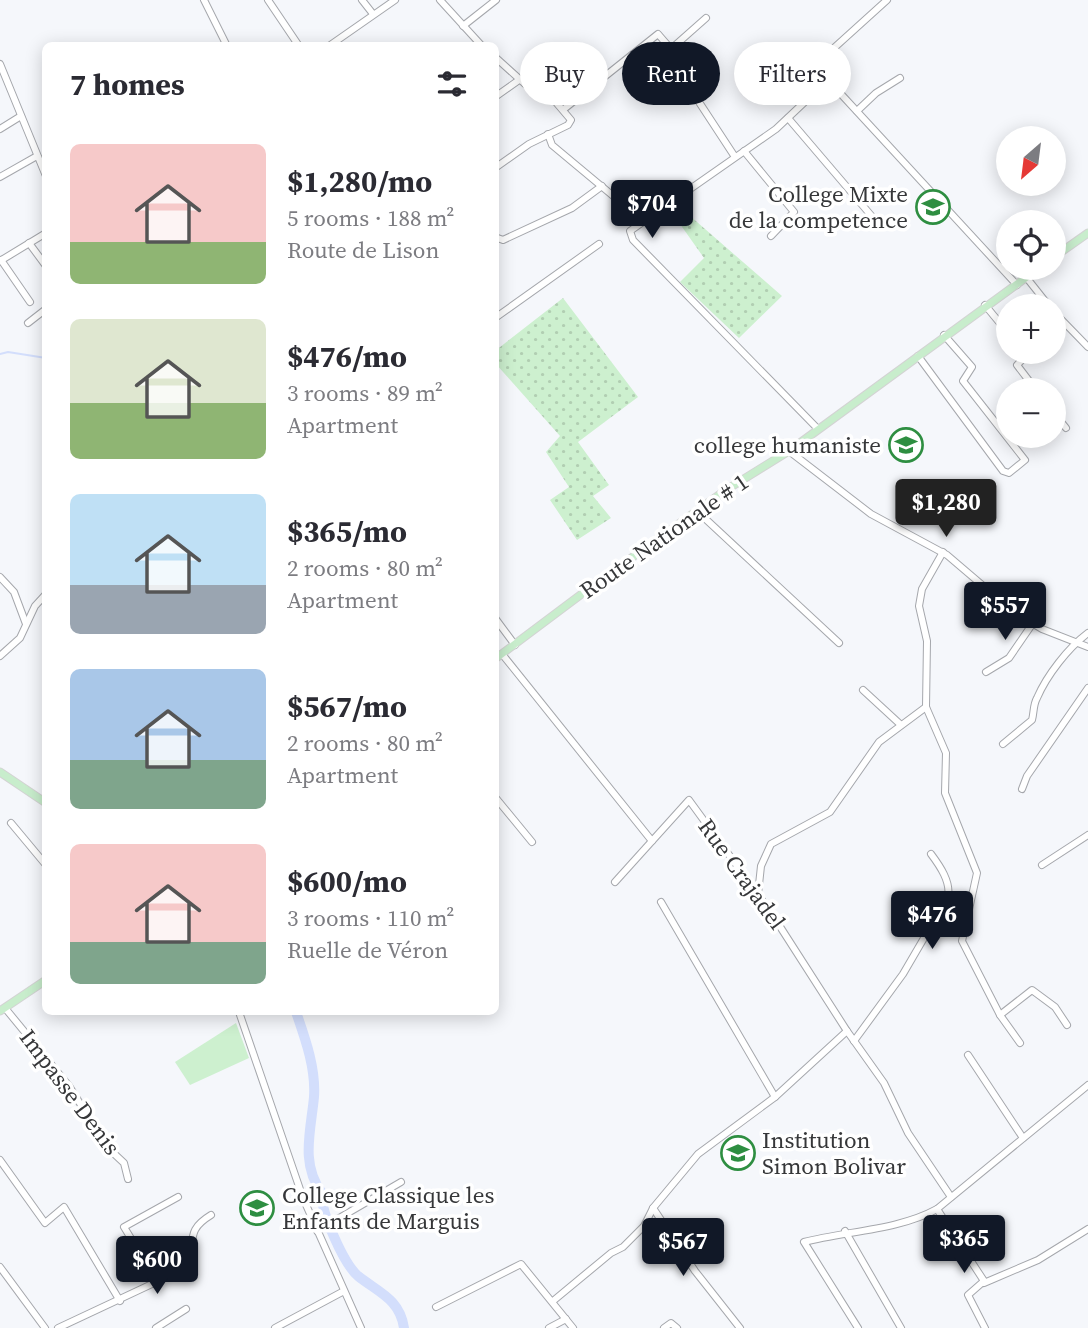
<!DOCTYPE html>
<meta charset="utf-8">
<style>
:root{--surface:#fff;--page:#f7f7f7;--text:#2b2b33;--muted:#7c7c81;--accent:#111827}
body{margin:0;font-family:"Source Serif 4",serif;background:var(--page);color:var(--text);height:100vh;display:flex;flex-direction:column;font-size:26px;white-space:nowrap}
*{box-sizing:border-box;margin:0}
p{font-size:23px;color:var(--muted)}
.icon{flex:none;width:38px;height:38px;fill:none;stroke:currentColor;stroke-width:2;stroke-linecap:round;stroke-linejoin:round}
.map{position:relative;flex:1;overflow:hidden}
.details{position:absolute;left:42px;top:42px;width:457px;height:973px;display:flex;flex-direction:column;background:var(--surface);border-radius:10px;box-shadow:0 4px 18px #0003}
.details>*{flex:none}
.hud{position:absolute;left:520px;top:42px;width:462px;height:63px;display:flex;gap:14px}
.needle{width:46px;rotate:208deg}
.tools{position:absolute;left:996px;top:126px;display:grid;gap:14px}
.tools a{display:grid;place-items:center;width:70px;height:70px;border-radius:50%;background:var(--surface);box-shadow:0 4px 18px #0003;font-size:35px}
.price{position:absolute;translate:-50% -60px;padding:0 16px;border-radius:7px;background:var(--accent);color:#fff;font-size:23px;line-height:46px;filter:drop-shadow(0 2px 4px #0008)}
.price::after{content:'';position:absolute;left:50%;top:42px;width:21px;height:16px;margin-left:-10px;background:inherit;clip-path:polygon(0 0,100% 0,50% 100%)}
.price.on{background:#222;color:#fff}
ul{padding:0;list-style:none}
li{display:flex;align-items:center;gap:21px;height:175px;padding:0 28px}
li span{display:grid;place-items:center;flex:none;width:196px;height:140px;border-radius:10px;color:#555}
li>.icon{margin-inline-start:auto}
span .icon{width:84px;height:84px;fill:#fffc;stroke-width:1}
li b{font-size:30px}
h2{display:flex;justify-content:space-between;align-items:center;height:84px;padding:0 28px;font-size:30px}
.pill{padding:0 24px;border-radius:32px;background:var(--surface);box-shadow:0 4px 18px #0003;font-size:24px;line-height:63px}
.pill.on{background:var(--accent);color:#fff}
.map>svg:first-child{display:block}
.grass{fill:url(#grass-dots)}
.garden{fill:#cdf0cf}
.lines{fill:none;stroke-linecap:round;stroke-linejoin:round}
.stream{stroke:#d3defc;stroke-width:2}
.river{stroke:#d3defc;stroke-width:10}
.minor-casing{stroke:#a5a7ac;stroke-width:8}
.major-casing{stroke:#d3d3d3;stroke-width:9}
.minor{stroke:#fff;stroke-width:6}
.major{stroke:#c8edcc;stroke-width:7}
.labels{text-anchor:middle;stroke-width:7;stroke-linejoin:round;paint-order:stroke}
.poi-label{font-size:23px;fill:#363739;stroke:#fff;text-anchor:end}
.street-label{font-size:23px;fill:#363739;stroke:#fff}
</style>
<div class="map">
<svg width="1088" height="1328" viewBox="0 0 1088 1328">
<defs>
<pattern id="grass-dots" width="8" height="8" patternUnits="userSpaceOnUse" patternTransform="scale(1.75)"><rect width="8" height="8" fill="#cdf0cf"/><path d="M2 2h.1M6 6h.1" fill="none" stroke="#b1ceb2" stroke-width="1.8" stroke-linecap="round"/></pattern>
</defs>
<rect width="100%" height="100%" fill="#f5f7fb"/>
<!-- grass -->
<g class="grass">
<polygon points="674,202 782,296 739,338 680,282 704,258 668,207"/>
<polygon points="563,298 638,397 578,442 609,485 593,496 611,518 577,540 550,500 569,487 546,452 560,436 495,363 495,351"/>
</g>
<!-- garden -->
<polygon class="garden" points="236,1023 249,1058 190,1085 175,1062"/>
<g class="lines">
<!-- stream -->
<polyline class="stream" points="0,354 8,352 46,358"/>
<!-- river -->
<path class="river" d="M296 1012C305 1038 316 1068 314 1097 311 1130 300 1164 322 1193 320 1211 344 1264 358 1276 378 1292 400 1299 404 1328"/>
<!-- minor casing -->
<g class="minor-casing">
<g id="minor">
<polyline points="204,0 227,46"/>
<polyline points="268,0 299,46"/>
<polyline points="362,0 373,14"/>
<polyline points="440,0 482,46"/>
<polyline points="887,0 824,57 828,80 1017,285"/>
<polyline points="463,26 496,0"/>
<polyline points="329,46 395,0"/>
<polyline points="495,57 525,84 554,100 571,120 568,125 529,144 495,168"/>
<polyline points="0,64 46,176"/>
<polyline points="495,97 519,80"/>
<polyline points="697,99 735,157"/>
<polyline points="564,109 658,34 671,49 706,18"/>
<polyline points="857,111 876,93 900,78"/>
<polyline points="788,118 875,220"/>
<polyline points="0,129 21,116"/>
<polyline points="548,134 552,145 642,220"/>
<polyline points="744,151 794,212 771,236"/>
<polyline points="0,177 37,156"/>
<polyline points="495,237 503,240 572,208 602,186"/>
<polyline points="29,243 46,266"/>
<polyline points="1,260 30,302"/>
<polyline points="0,261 46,233"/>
<polyline points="1026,277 1049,306"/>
<polyline points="985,305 1008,333"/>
<polyline points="1054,312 1088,347"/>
<polyline points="495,318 599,244"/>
<polyline points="28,323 46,309"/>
<polyline points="1023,352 1026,356 1017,365 1036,390"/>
<polyline points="918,356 1003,471 1009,473 1025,460 963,381 972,367 944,335"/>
<polyline points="1054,413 1066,428"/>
<polyline points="817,428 633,240 630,231 776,129 828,80"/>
<polyline points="789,451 871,514 947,555 1015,613 1042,629 1088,647"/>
<polyline points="697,511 839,643"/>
<polyline points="943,552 922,589 919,606 927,641 926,707 946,753 945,793 977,873 962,941 1000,1015 1020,1043"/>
<polyline points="0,577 14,592 26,624"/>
<polyline points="495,618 515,645"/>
<polyline points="502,654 652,841 689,800 770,911 847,1031 884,1083 908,1133 951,1197"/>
<polyline points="0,656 20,638 35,606 46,594"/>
<polyline points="986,672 1009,658 1033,623"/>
<polyline points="863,690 901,725"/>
<path d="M1003 744 1032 720C1034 713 1033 705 1037 698 1047 675 1068 648 1088 633"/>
<polyline points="1022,789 1027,776 1088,688"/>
<polyline points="495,797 532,842"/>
<polyline points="11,823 46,865"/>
<polyline points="1042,865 1088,835"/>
<polyline points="615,882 652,841"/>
<polyline points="758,894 761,866 771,844 830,812 879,742 926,707"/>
<polyline points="661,902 775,1097"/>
<polyline points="5,1008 69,1086 108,1148 124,1163 128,1179"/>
<polyline points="239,1012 303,1198 361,1328"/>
<polyline points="1000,1015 1032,990 1055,1007 1067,1025"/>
<path d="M854 1041 903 974 948 897C951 882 940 866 931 854"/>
<polyline points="968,1055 1023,1138"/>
<polyline points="0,1160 45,1223 64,1207 120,1301"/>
<polyline points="653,1208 695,1271 740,1328"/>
<polyline points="937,1209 984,1281 968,1295 985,1328"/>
<polyline points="317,1231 401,1182"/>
<polyline points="845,1231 901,1328"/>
<polyline points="0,1267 45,1328"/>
<polyline points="157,1281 124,1227 178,1197"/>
<polyline points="984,1283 1038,1260 1088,1229"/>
<polyline points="553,1301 611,1253 623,1247 644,1226 653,1208 698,1154 775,1097 847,1031"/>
<polyline points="436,1307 521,1264 573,1328"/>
<path d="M58 1328 186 1268C198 1242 183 1232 211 1215"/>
<polyline points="156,1328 186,1309"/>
<polyline points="275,1328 344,1291"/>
<polyline points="549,1328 566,1319"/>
<polyline points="664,1328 671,1323 677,1328"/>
<path d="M858 1328 804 1242C847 1231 899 1230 937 1209L1088 1085"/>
</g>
</g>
<!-- major casing -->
<g class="major-casing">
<g id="major">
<polyline points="1054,257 1088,233"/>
<polyline points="495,659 595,584 726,490 789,451 1039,268"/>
<polyline points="0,772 46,803"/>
<polyline points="0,1011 46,980"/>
</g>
</g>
<!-- minor -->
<use href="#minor" class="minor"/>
<!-- major -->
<use href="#major" class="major"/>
</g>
<!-- icons -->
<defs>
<g id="school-ring" transform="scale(1.75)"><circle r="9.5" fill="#fff" stroke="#2e8e41" stroke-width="1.5"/><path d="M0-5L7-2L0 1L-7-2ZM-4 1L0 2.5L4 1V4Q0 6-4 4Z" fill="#2e8e41"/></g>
</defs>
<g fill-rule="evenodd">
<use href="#school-ring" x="933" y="207"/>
<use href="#school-ring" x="906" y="445"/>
<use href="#school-ring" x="738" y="1153"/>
<use href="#school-ring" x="257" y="1208"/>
</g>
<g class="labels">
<!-- poi labels -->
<g class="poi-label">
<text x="908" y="202">College Mixte<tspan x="908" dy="26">de la competence</tspan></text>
<text x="881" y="453">college humaniste</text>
<text x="762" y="1148" text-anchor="start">Institution<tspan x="762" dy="26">Simon Bolivar</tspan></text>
<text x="282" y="1203" text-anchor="start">College Classique les<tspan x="282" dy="26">Enfants de Marguis</tspan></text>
</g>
<!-- street labels -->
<g class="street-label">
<text transform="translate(664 536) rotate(-35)" y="8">Route Nationale # 1</text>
<text transform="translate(742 874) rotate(54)" y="8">Rue Crajadel</text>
<text transform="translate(70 1092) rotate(53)" y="8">Impasse Denis</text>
</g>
</g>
</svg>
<div class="tools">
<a><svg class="needle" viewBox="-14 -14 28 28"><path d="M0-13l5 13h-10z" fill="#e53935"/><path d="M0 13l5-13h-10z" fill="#7c7c81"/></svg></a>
<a><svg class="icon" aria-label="locate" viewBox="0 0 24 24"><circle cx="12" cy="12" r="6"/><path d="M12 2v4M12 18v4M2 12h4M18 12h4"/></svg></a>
<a>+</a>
<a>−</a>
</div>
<b class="price" style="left:652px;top:240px">$704</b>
<b class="price on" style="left:946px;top:539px">$1,280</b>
<b class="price" style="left:1005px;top:642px">$557</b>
<b class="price" style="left:932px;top:951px">$476</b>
<b class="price" style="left:964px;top:1275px">$365</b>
<b class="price" style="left:683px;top:1278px">$567</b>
<b class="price" style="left:157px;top:1296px">$600</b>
<div class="hud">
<a class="pill">Buy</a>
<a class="pill on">Rent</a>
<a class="pill">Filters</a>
</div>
<section class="details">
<h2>7 homes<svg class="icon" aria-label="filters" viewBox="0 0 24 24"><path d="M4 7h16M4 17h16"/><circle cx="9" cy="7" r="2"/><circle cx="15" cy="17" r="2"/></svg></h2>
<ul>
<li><span style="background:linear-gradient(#f6c9c9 70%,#8fb573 0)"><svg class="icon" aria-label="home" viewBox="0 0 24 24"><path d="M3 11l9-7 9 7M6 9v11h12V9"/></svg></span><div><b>$1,280/mo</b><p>5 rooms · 188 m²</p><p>Route de Lison</p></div></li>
<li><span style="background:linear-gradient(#dfe7d0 60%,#8fb573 0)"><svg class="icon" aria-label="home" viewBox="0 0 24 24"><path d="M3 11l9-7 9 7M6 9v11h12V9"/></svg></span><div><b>$476/mo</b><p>3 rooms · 89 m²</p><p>Apartment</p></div></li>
<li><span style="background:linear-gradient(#bfe0f5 65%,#9aa5b1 0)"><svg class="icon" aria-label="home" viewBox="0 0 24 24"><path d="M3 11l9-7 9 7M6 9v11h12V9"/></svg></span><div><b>$365/mo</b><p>2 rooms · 80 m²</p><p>Apartment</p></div></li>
<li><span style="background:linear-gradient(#a9c7e8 65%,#7fa58c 0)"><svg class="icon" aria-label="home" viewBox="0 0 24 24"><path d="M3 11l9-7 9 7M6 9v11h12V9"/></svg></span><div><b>$567/mo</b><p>2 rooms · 80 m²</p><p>Apartment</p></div></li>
<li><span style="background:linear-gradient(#f6c9c9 70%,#7fa58c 0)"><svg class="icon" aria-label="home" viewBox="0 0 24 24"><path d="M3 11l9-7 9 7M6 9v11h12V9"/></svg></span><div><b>$600/mo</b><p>3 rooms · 110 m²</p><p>Ruelle de Véron</p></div></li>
</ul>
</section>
</div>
